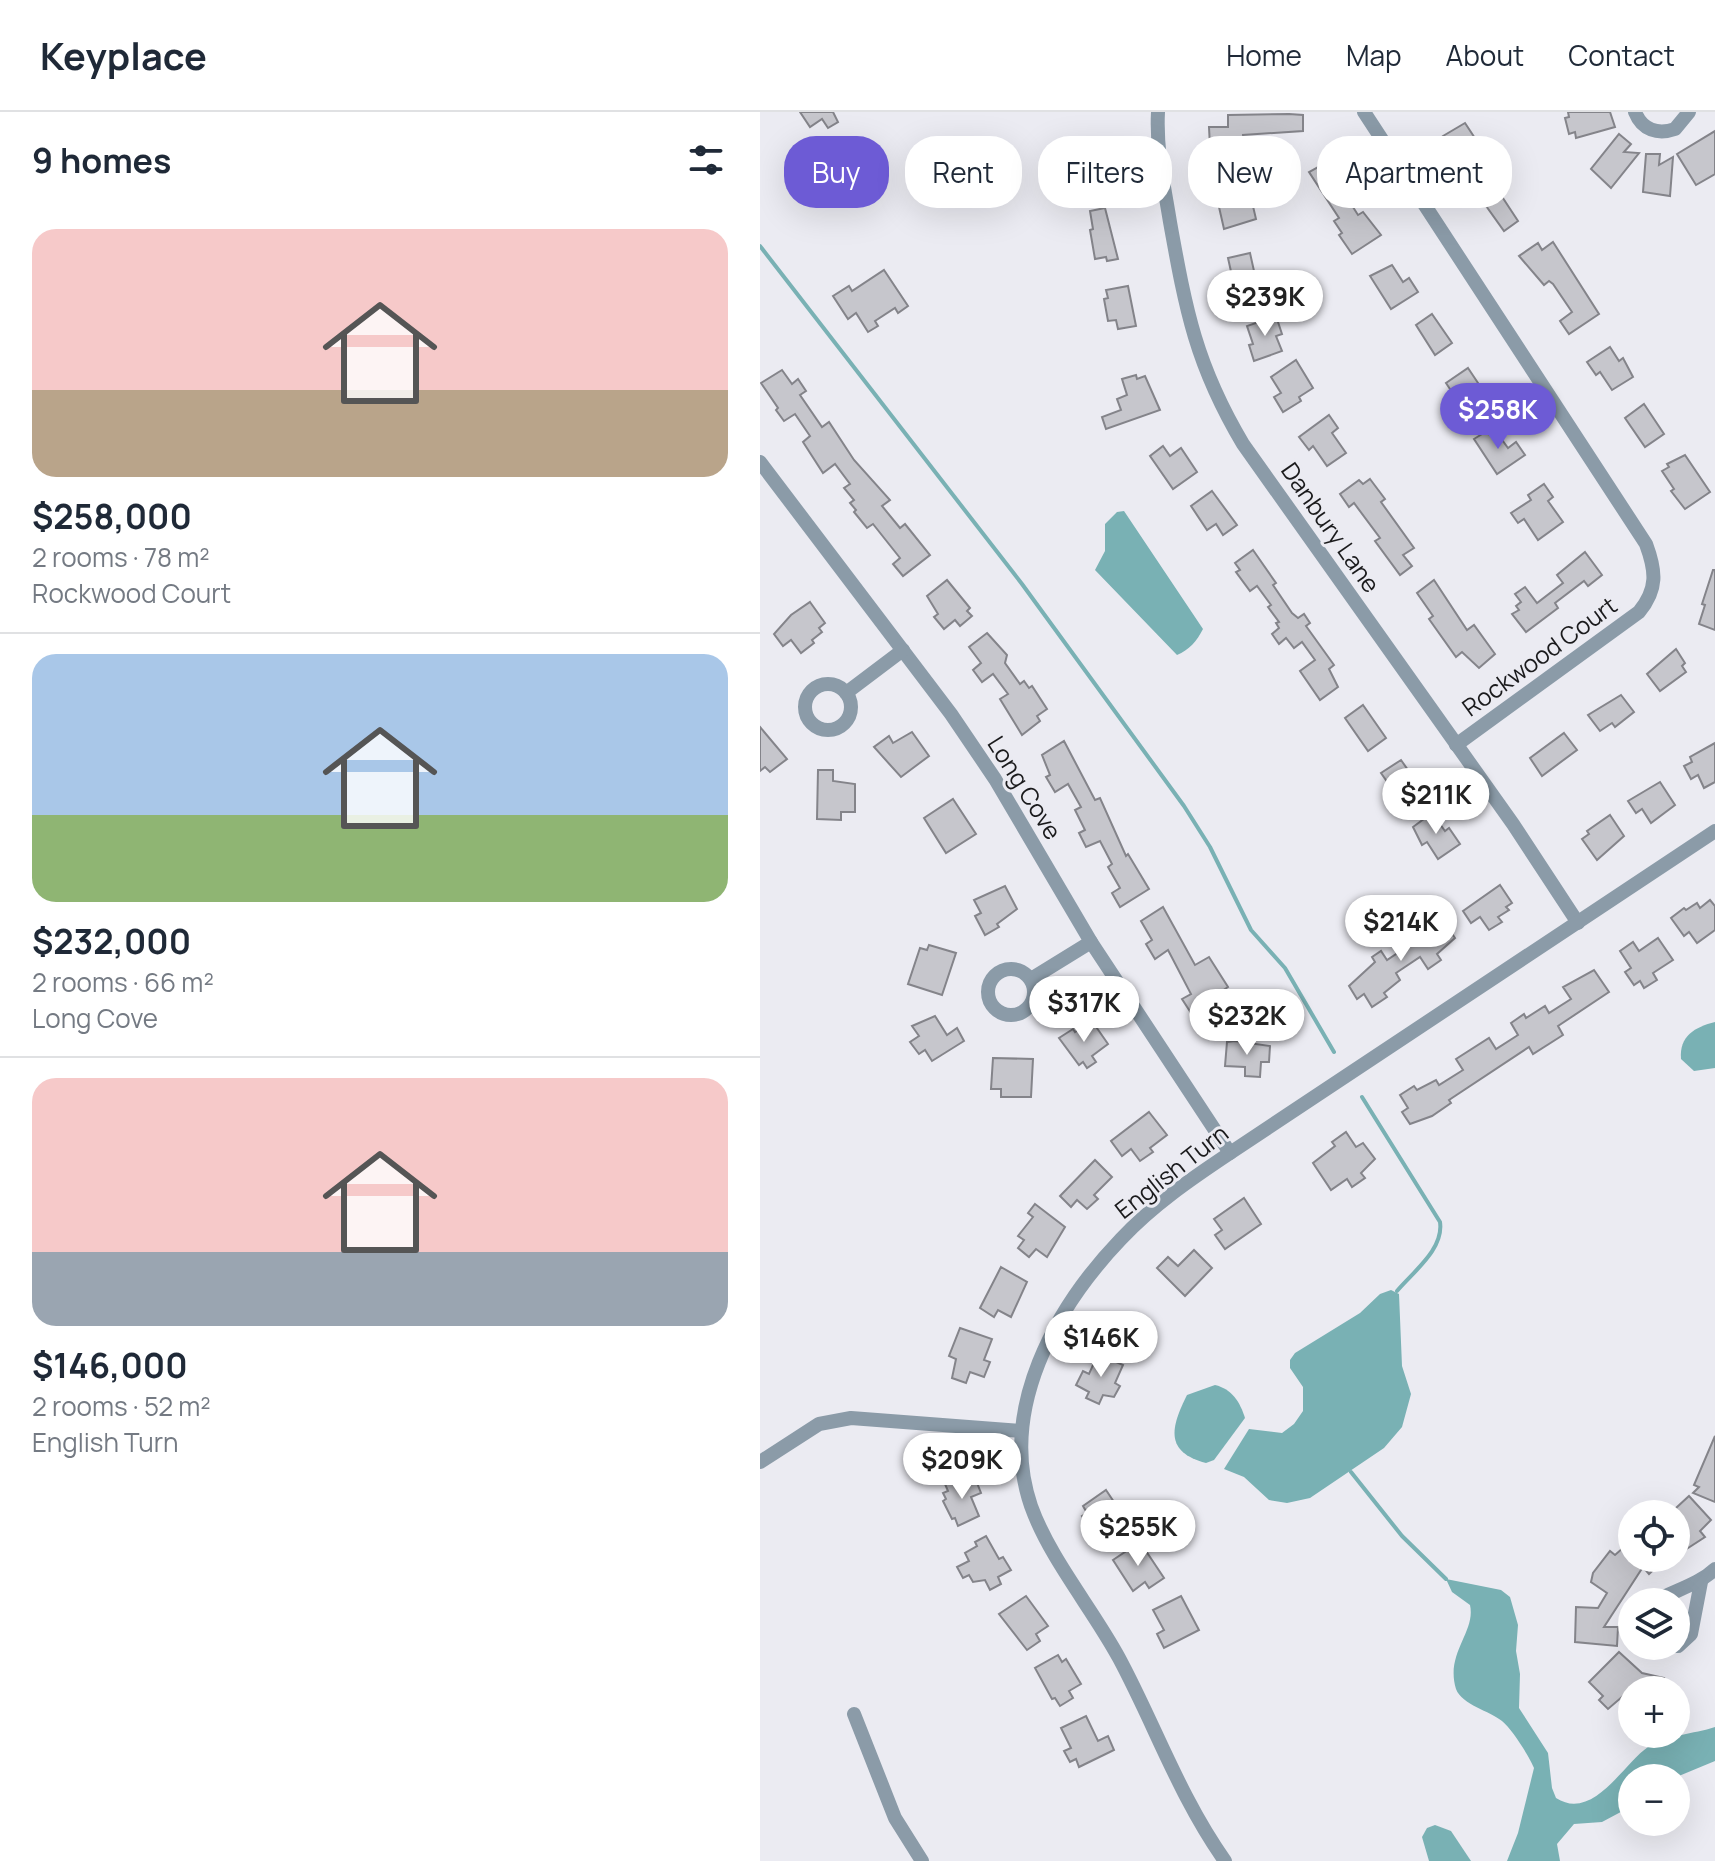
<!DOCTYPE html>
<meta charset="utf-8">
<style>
:root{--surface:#fff;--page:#f2f2f3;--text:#1f2937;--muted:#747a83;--line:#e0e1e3;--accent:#6d5bd5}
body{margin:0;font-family:Manrope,sans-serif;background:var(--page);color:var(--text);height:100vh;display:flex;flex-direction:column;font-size:30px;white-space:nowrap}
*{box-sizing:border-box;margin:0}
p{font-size:26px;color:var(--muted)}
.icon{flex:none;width:44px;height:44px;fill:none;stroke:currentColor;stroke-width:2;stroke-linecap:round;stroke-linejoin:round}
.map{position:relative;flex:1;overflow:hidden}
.panel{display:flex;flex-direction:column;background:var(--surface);width:760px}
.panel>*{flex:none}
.hud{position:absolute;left:24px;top:24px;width:760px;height:72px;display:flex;gap:16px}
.tools{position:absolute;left:858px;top:1388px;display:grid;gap:16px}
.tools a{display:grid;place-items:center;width:72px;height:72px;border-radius:50%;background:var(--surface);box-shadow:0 8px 32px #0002;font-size:40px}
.price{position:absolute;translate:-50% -68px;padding:0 18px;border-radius:28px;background:#fff;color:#222;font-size:26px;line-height:52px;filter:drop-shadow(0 2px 4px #0008)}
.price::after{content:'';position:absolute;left:50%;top:48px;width:24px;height:18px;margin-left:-12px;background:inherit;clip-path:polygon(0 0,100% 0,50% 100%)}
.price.active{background:var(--accent);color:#fff}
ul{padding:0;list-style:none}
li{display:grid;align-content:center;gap:16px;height:424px;padding:0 32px}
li+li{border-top:2px solid var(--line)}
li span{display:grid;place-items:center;height:248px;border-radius:24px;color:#555}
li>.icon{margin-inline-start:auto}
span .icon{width:144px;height:144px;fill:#fffc;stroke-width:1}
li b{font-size:34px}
h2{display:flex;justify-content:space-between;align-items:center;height:96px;padding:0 32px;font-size:34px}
.chip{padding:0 28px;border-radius:32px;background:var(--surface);box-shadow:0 8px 32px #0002;font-size:28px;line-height:72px}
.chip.active{background:var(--accent);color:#fff}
header{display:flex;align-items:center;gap:48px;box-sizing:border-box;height:112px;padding:0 40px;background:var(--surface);border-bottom:2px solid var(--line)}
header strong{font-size:38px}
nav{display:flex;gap:44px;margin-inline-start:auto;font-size:28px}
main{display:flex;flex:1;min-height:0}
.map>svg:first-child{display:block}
.water{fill:#79b1b4}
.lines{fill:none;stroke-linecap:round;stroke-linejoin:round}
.stream{stroke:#79b1b4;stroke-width:4}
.building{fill:#c6c6cc;stroke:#84848a;stroke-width:2}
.minor{stroke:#8b9ba8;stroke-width:14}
.labels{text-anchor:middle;stroke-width:6;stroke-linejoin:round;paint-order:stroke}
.street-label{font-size:24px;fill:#1a1a1c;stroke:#ebebf2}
</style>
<header>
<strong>Keyplace</strong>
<nav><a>Home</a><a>Map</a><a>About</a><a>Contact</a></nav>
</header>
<main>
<section class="panel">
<h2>9 homes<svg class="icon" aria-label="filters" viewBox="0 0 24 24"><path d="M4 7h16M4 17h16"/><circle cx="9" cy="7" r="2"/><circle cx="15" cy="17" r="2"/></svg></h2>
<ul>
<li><span style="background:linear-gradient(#f6c9c9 65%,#b9a48a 0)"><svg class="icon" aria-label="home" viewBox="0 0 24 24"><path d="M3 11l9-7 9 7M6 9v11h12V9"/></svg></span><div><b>$258,000</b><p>2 rooms · 78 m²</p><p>Rockwood Court</p></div></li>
<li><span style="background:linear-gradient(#a9c7e8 65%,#8fb573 0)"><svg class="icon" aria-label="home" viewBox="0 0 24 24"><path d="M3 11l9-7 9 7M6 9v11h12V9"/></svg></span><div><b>$232,000</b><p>2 rooms · 66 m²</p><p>Long Cove</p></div></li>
<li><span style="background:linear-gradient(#f6c9c9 70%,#9aa5b1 0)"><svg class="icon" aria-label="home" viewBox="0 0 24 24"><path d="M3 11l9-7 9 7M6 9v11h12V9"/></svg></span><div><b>$146,000</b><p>2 rooms · 52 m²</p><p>English Turn</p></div></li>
</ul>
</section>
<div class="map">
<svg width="955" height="1749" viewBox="0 0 955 1749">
<rect width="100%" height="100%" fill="#ebebf2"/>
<!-- water -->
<g class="water">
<path d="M364 399 443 517C437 529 429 538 417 543L335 458 345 439V412L357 400Z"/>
<path d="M955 910V956L934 959 921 947C919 924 935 915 955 910Z"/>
<polygon points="631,1178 639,1182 642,1254 651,1282 642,1315 624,1336 550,1386 527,1391 509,1388 484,1365 464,1357 489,1317 522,1321 534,1312 543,1299 543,1275 530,1256 530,1248 535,1241 600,1201 620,1182"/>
<path d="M455 1273C472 1277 480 1290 485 1306L454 1348 446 1351C404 1340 411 1315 427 1283Z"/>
<path d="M686 1467 741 1478 750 1485 758 1513 756 1539 760 1562 759 1596 788 1641 792 1676 796 1686C833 1710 863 1652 888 1635 906 1623 934 1622 955 1615V1649L914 1666H872V1694L842 1710 814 1712 797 1732 800 1749H747L758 1721 774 1656C769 1644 752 1617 742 1609 730 1599 702 1593 696 1577 685 1541 716 1520 710 1493L692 1480Z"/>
<polygon points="675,1713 691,1719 711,1749 669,1749 662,1725 667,1716"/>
</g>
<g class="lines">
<!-- stream -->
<g class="stream">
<polyline points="0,134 262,472 424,694 450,735 491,818 525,856 574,940"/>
<path d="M602 985 680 1110C684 1137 654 1159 637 1179"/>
<polyline points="591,1360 642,1424 686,1467"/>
</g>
</g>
<!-- building -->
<g class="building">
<polygon points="40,0 73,0 78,10 68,16 62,7 50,15"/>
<polygon points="808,0 850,0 855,15 816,26 815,20 809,22 805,6 809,5"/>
<polygon points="529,2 543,3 543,19 483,23 484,35 450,35 449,15 468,15 468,3"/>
<polygon points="705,11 726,43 703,58 683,24"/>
<polygon points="955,19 955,62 936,73 917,42"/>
<polygon points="859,22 871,32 864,40 879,41 851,76 831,57"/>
<polygon points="343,26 347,69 331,70 330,56 319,57 317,29"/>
<polygon points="886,42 900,42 899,53 913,45 910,84 883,80"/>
<polygon points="569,49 593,79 586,84 598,103 603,100 621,123 592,142 579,123 582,121 574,109 579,106 549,60"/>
<polygon points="488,73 496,107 464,117 459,95 464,94 461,83 469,81 468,78"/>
<polygon points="735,74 758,109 744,119 719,84"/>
<polygon points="345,96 358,147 347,149 346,145 335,147 330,118 333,117 330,99"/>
<polygon points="793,130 839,202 809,222 800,209 812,200 793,172 789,169 784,173 759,144 778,131 782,138"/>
<polygon points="490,141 498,177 476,182 468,146"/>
<polygon points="632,153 643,170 649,166 658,180 631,197 610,164"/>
<polygon points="124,158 148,194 138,201 135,196 115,209 118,214 108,220 96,201 88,207 73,184 89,174 92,179"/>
<polygon points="368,174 376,214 358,217 356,208 348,209 344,187 348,186 346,178"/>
<polygon points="672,202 692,231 675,243 656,213"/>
<polygon points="516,204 522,222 516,224 522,239 494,249 489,233 493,232 487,214"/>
<polygon points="850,235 859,249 863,246 873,265 852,278 840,260 836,263 827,250"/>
<polygon points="536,248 553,276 539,285 541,289 523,300 514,285 521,281 511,265"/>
<polygon points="708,256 730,289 708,304 686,271"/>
<polygon points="22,258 32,272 38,267 46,279 40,283 62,315 69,310 94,348 130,388 122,394 140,416 145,412 170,443 143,464 133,452 140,446 113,412 107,416 94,400 96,398 90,391 94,388 84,376 90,372 75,352 63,361 43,330 50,324 35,302 24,309 16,298 18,296 1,271"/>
<polygon points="376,263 377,267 385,264 400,298 346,317 342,305 361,298 357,287 367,283 362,267"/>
<polygon points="884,292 904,322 885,335 865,306"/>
<polygon points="569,303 578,316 572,321 586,341 567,354 553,334 549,338 539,325"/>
<polygon points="735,318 748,336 756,330 765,343 737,362 714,327 727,319 729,322"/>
<polygon points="403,334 410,344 421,336 437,360 413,377 390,344"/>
<polygon points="925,343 950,380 925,397 911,379 914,377 902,359 909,355 907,352"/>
<polygon points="610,367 625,387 621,390 654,436 643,443 652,454 640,463 615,429 620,426 594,391 589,395 580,382 599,368 603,372"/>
<polygon points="784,372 793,385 788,389 803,410 778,428 764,407 758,411 751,401 771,388 768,383"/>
<polygon points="452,379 477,413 463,423 456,412 447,418 431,394"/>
<polygon points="493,438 516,471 513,473 532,501 538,506 544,502 550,511 546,514 574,553 569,557 578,575 560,588 540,559 555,548 542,530 534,536 526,526 519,532 512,522 519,516 516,511 519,510 508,495 511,493 497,474 490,479 476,460 480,458 475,451"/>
<polygon points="825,440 842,463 828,474 824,469 795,491 798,496 766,520 752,502 759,498 756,494 761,490 755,482 765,475 777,491 803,471 797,463"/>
<polygon points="953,458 955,458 955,518 939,512 945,493 942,492"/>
<polygon points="187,468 210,496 207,499 212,504 200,514 195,508 184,517 174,505 178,502 167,484"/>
<polygon points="674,468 707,518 714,513 735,542 719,556 702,540 696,545 669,507 673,504 657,481"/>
<polygon points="50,490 65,511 59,516 62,520 52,528 54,531 41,541 31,528 23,534 14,522 31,503"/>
<polygon points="227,521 247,543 245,551 260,572 264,569 269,576 272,574 287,597 277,604 280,609 262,623 240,587 248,582 233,562 222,570 213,558 221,551 209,535"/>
<polygon points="916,537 925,551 922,554 926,560 900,579 887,562"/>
<polygon points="861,583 874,600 855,615 852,611 840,619 828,603"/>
<polygon points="603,593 626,626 608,639 585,606"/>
<polygon points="0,615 27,647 10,660 5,655 0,659"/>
<polygon points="152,620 169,644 141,665 114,635 129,624 133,631"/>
<polygon points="804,621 817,638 782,664 770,646"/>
<polygon points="304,629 335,688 340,686 366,744 368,742 389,777 360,795 352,781 360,776 348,755 352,752 340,729 326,735 319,721 325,718 315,698 321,695 308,672 295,680 286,665 290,663 282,643"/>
<polygon points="955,631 955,670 944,676 938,663 931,667 924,654 932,650 930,645"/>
<polygon points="641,648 664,681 644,694 621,661"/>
<polygon points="58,658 73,658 73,669 95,672 95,700 81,700 81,708 57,707"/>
<polygon points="900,670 915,693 891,711 882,697 876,701 868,689"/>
<polygon points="193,687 216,722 186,741 164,706"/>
<polygon points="672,701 685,719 689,716 700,732 678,747 667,730 662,733 653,715"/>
<polygon points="850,703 864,724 837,748 822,727 829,722 827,719"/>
<polygon points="740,773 752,791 746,795 749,798 738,805 742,810 729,818 720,805 711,811 703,799"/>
<polygon points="245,774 257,797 237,812 239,815 225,823 215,804 221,801 214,788"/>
<polygon points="950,788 955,794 955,818 937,831 929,820 924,824 911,806 924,796 926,798 937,791 940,796"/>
<polygon points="403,795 435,853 449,845 468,875 462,879 467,887 453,896 449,890 431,901 422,887 431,882 408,838 395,847 386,832 392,828 381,809"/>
<polygon points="683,808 695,826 677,842 681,848 668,857 660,845 636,861 640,868 624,881 627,885 612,895 604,882 597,887 589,874 615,850 612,845 621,839 627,848 651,832 649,829"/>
<polygon points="898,826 913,848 893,861 897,868 884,876 880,869 874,873 865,860 871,856 860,839 873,830 879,839"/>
<polygon points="169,833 196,841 182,883 148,872 160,836 167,838"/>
<polygon points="834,858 849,880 798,914 803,923 773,942 769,935 689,988 691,991 672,1004 650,1012 642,1000 648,996 640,983 654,974 657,978 676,968 679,973 703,958 696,947 729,926 736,937 758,923 751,911 764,902 766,906 785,894 789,901 811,887 803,875"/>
<polygon points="175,904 187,923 197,916 204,929 172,949 165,938 159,942 150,930 159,924 152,914"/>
<polygon points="332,909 348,932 332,944 336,950 327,956 323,950 319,953 299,926 313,917 315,920"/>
<polygon points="475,929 510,934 509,950 501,950 500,965 485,964 485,955 465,954 467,930"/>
<polygon points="233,946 273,947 271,985 241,985 241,977 231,977"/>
<polygon points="389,1000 407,1023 390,1036 393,1040 380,1049 371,1037 362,1044 351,1029"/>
<polygon points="586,1020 596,1035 603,1031 615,1047 601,1061 605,1066 592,1075 587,1067 571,1078 553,1051 575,1034 572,1030"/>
<polygon points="335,1048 352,1065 334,1083 338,1087 327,1097 317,1088 311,1095 300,1084"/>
<polygon points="484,1086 501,1112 465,1137 455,1123 462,1118 454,1107"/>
<polygon points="275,1092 305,1115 287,1145 276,1137 269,1145 258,1136 264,1128 258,1124 273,1105 268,1101"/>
<polygon points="434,1138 452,1156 425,1184 397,1156 408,1145 418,1154"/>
<polygon points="241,1155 267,1170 251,1205 238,1198 234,1205 220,1196"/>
<polygon points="200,1216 232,1227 224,1248 230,1250 224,1265 210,1260 206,1271 192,1266 196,1247 189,1244"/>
<polygon points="338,1242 363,1253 355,1271 360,1274 354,1285 343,1283 339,1292 326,1286 329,1280 316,1273 323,1259 329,1262"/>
<polygon points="955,1324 955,1390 933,1381 939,1375 934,1373"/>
<polygon points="215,1366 221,1381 211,1385 219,1404 198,1414 195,1406 192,1407 183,1389 186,1387 183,1381 188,1379 185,1372 198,1367 200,1373"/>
<polygon points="346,1378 366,1408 338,1428 322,1404 327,1401 323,1394"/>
<polygon points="929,1384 951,1408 940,1419 945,1425 925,1438 916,1428 921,1422 916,1416 916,1396"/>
<polygon points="226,1424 239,1447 243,1445 251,1458 238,1465 241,1472 230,1478 225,1468 213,1470 209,1463 203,1466 197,1455 209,1449 205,1441 217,1434 215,1430"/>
<polygon points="872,1428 872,1446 906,1446 889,1462 883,1455 844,1515 858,1515 857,1534 815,1530 816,1495 838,1496 847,1481 831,1470 833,1461 850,1439 855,1443"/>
<polygon points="380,1430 404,1466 389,1476 385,1470 373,1479 353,1448"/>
<polygon points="266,1484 288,1514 276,1522 280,1529 267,1538 239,1502"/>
<polygon points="421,1484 439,1518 404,1536 397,1522 404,1518 393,1498"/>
<polygon points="859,1540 882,1561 904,1566 901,1578 870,1578 848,1597 839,1588 843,1584 829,1570"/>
<polygon points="298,1543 302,1550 306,1547 321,1572 309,1579 313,1586 300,1594 295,1586 292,1587 275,1556"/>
<polygon points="326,1604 338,1629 348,1624 354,1638 319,1655 316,1647 310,1650 304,1639 311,1636 301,1616"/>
</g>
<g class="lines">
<!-- minor -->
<g class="minor">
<path d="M398 0C396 38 404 73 410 110 426 199 436 253 483 332L753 712 818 811"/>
<path d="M604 0 886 432C896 459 898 477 879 500L696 633"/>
<path d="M875 0C882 18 898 23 915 17L929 0"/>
<polyline points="0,350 191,602 235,667 331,830 470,1041"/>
<circle cx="68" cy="595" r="23"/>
<polyline points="86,581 143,538"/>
<circle cx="251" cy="880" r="23"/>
<polyline points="271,867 331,830"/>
<polyline points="0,1350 59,1312 91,1306 260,1319"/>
<path d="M894 1490C915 1478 938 1473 955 1457"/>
<polyline points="899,1534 918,1534 931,1522 941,1470"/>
<polyline points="94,1602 135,1706 162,1749"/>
<path d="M465 1749C420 1686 395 1613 359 1546 332 1496 290 1447 271 1394 238 1298 295 1196 361 1127 393 1093 431 1067 470 1041L955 719"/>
</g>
</g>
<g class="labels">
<!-- street labels -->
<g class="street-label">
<text transform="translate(570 416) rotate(55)" y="8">Danbury Lane</text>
<text transform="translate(780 545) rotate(-36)" y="8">Rockwood Court</text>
<text transform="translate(264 676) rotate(58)" y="8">Long Cove</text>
<text transform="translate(412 1060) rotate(-38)" y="8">English Turn</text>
</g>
</g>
</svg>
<div class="tools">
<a><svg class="icon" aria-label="locate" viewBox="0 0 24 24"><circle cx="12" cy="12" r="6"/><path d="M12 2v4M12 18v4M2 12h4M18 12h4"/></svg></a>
<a><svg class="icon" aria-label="layers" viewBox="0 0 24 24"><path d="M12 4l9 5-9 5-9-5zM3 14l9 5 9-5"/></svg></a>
<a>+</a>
<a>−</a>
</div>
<b class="price" style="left:505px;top:226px">$239K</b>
<b class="price active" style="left:738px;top:339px">$258K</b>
<b class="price" style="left:676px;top:724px">$211K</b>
<b class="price" style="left:641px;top:851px">$214K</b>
<b class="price" style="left:324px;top:932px">$317K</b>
<b class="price" style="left:487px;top:945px">$232K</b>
<b class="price" style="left:341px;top:1267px">$146K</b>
<b class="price" style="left:202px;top:1389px">$209K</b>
<b class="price" style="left:378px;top:1456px">$255K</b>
<div class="hud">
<a class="chip active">Buy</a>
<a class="chip">Rent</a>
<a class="chip">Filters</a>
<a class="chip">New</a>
<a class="chip">Apartment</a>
</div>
</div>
</main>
